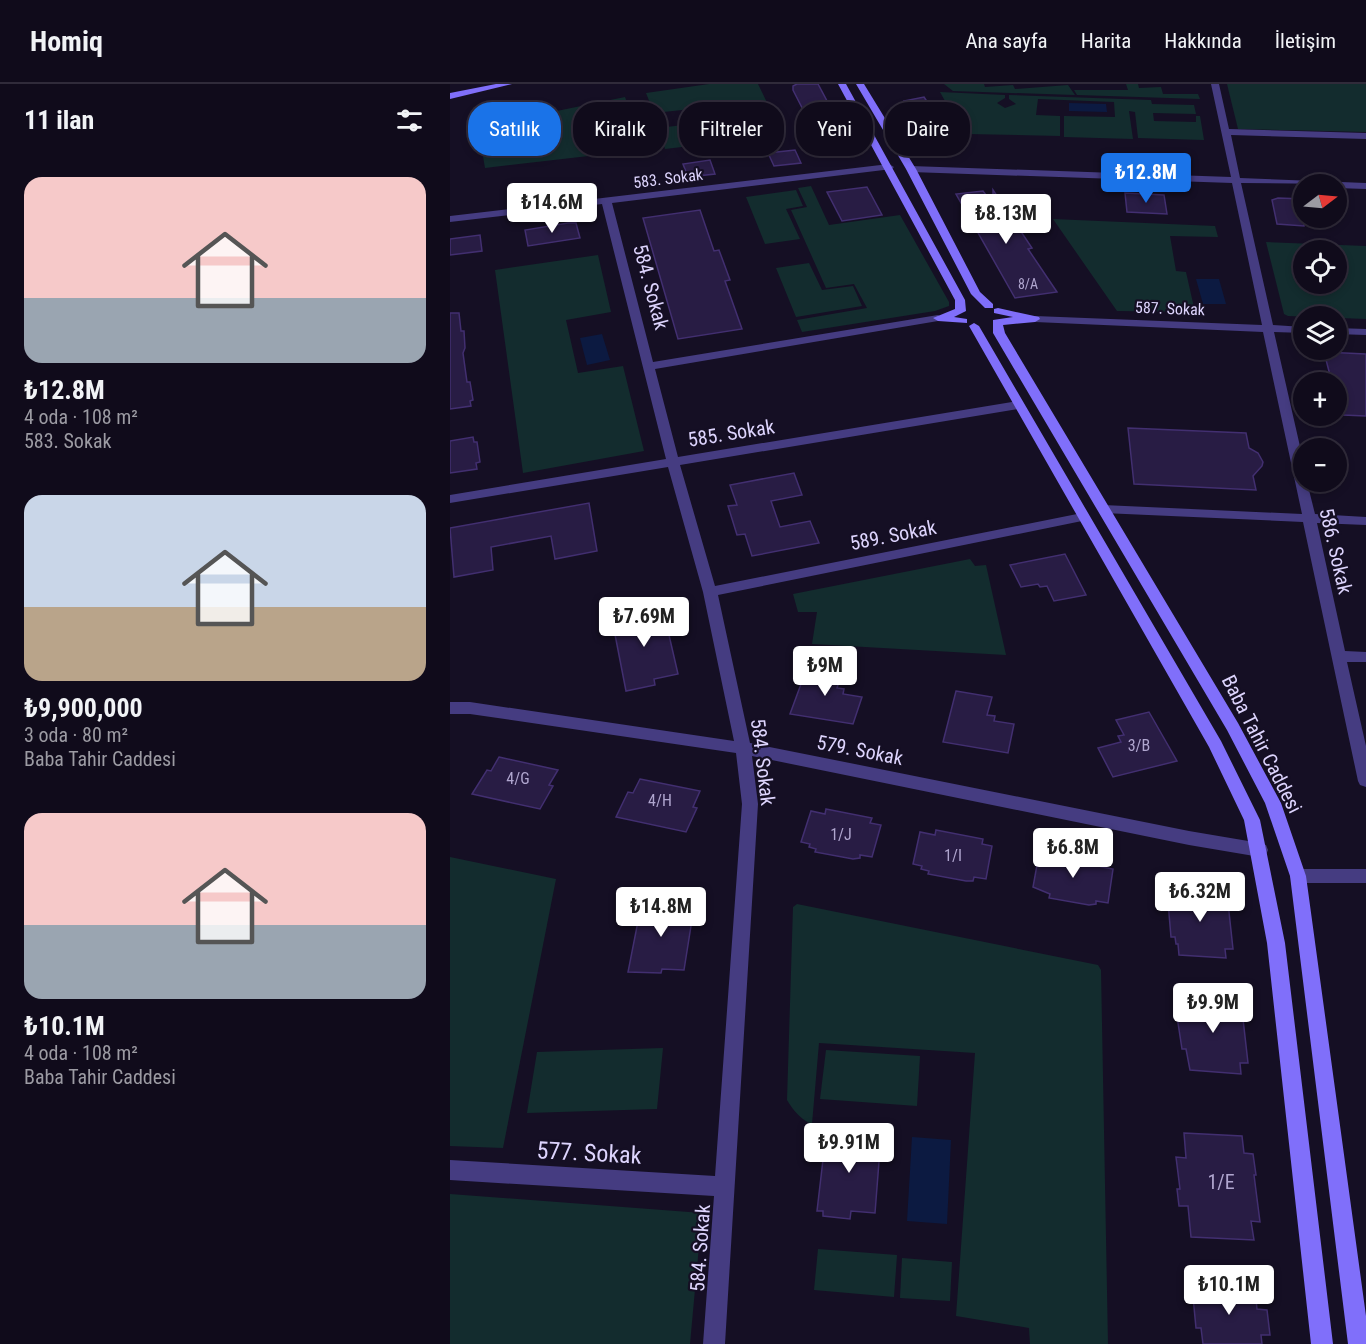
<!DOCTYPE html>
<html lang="tr">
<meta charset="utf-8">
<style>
:root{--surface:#100b1b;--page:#1e1928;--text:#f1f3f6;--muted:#9c9ba3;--line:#302b3a;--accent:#1a73e8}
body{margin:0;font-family:"Roboto Condensed",sans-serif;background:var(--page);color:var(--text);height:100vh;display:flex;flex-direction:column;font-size:22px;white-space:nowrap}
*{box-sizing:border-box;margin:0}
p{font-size:20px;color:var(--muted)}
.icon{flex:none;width:33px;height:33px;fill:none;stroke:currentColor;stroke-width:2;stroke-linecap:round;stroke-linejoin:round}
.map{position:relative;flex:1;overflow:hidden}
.panel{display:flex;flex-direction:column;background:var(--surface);width:450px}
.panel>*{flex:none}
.guide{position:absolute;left:18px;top:18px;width:570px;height:54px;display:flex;gap:12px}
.needle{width:39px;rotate:74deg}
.buttons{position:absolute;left:843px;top:90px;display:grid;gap:12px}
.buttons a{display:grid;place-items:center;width:54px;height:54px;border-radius:50%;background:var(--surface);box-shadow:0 3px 9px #0003,0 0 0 2px var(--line);font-size:30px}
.price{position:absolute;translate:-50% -51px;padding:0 14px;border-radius:6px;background:#fff;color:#222;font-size:20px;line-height:39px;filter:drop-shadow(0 2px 3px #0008)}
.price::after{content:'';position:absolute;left:50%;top:36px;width:18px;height:14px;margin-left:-9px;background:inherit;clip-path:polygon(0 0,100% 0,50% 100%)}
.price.on{background:var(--accent);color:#fff}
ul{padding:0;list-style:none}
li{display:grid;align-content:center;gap:12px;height:318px;padding:0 24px}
li span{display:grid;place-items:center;height:186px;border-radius:18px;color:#555}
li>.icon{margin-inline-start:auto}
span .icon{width:108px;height:108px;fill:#fffc;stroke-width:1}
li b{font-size:26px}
h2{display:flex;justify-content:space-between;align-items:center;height:72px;padding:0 24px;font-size:26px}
.chip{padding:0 21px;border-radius:24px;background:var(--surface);box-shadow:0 3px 9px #0003,0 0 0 2px var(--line);font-size:21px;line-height:54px}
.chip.on{background:var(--accent);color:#fff}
header{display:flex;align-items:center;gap:36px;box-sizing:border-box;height:84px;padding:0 30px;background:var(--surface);border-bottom:2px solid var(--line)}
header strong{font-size:28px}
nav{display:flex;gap:33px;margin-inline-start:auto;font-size:21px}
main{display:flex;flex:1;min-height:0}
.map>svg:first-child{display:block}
.green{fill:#132c2e;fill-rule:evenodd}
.water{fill:#0c1a41}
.building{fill:#281c44;stroke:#422f70;stroke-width:1.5}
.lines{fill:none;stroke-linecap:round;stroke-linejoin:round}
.street{fill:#453c81;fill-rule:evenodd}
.secondary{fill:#806ffa;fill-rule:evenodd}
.labels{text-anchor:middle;stroke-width:4.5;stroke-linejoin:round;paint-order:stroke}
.far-number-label{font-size:14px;fill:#b0a6cf}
.far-street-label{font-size:16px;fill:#ddd4fd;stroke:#150f24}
.number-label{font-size:16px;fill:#b0a6cf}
.street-label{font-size:20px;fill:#ddd4fd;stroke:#150f24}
.near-number-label{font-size:20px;fill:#b0a6cf}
.near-street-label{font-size:24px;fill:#ddd4fd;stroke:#150f24}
</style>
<header>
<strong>Homiq</strong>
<nav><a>Ana sayfa</a><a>Harita</a><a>Hakkında</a><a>İletişim</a></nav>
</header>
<main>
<section class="panel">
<h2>11 ilan<svg class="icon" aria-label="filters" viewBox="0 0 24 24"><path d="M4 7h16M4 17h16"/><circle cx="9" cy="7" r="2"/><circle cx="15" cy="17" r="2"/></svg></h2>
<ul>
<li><span style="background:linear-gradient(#f6c9c9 65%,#9aa5b1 0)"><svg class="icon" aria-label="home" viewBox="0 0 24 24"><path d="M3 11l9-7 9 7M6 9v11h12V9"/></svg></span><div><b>₺12.8M</b><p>4 oda · 108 m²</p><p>583. Sokak</p></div></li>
<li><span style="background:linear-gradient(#c9d6e8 60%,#b9a48a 0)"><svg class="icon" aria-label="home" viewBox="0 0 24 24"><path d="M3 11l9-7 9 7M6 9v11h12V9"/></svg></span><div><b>₺9,900,000</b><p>3 oda · 80 m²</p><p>Baba Tahir Caddesi</p></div></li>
<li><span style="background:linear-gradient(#f6c9c9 60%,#9aa5b1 0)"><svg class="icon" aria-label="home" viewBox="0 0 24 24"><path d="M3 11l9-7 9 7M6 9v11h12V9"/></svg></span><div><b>₺10.1M</b><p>4 oda · 108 m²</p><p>Baba Tahir Caddesi</p></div></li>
</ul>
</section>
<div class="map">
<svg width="916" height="1260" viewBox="0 0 916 1260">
<rect width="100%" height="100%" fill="#150f24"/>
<!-- green -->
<g class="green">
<polygon points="259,0 308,0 333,51 215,65 208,44 276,36 270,22 204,29 196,9"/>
<polygon points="494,0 534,0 535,3 563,1 565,5 618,1 625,11 503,7"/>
<polygon points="676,0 688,0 689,4 711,3 713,10 748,10 750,15 627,11 624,6 678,6"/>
<polygon points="777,0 916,0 916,48 788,45"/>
<polygon points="490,8 555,11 555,14 547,19 555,24 566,20 559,15 559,11 701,16 702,20 744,21 746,30 703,29 704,37 746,38 746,32 750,32 754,56 688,54 685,28 679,27 683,55 614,53 614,32 665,33 664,18 588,15 586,31 610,32 610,52 517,50 510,44"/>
<polygon points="175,13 182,33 172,34 169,28 128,33 136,61 176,55 174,49 185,47 191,66 35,84 28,43"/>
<polygon points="361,102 379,141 450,131 499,218 499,222 485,227 352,248 347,236 417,224 404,200 376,204 341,126 357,123 348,104"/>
<polygon points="346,106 353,122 336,125 350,155 315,160 296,113"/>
<polygon points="603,135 765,142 768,153 720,152 726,187 736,188 745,228 667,227"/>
<path d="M816 158 916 162V235L838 232 834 230ZM854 166H886V200H854Z"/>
<polygon points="148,171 161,228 116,236 128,289 173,282 194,367 73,389 45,186"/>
<polygon points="359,179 372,206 403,202 412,222 346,233 326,184"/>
<polygon points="520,475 525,482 536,481 556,571 362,560 367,528 348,528 343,510"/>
<polygon points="0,773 106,795 53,1064 0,1062"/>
<path d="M347 820 648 881 651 886 658 1260H580L579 1244 506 1232 525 969 369 959 362 1040C351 1036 343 1026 337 1016L343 823Z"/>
<polygon points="213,964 207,1025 77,1029 87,968"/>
<polygon points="376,966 470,972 467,1022 370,1015"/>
<polygon points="0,1110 252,1129 240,1260 0,1260"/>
<polygon points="368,1165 447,1171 444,1213 364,1206"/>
<polygon points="452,1174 502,1178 500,1217 450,1214"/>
</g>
<!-- water -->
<g class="water">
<polygon points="619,19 656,20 657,28 619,27"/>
<polygon points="158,37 164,52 143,55 137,40"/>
<polygon points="746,195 769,195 776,220 753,220"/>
<polygon points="152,250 160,276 137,281 130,254"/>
<polygon points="462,1053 501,1056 497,1140 457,1137"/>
</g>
<!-- building -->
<g class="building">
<polygon points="347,0 368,0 393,47 366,51 343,6 343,2"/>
<polygon points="474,13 487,33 509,69 485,70 474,53 476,52 454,17"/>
<polygon points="345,66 351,79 324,82 318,69"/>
<polygon points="260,76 265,90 238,93 233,80"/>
<polygon points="417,103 432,131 392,137 377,108"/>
<polygon points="543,106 582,164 578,165 607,208 565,214 506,110 533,107 543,120"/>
<polygon points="675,109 714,111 717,130 677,128"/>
<polygon points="828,114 854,115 854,142 827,140 822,116"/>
<polygon points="250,126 264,167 269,166 280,196 275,197 292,245 228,255 193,134"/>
<polygon points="118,139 126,139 130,154 78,162 75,146"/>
<polygon points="30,151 32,167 0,171 0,155"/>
<polygon points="0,229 9,229 11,247 14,247 15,264 13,269 17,298 20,298 23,316 20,317 21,322 0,325"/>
<polygon points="874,268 916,270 916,332 893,331 886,308 886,298 881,295"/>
<polygon points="678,344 796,349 799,364 808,369 813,378 812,382 803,392 806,406 684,400"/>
<polygon points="23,353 24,358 27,358 30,378 26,379 27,385 0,389 0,357"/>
<polygon points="344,389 352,411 321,417 330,443 360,437 369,459 302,472 295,450 287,451 278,422 287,421 280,401"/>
<polygon points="139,419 147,467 105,475 101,452 41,463 43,486 4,493 0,444"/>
<polygon points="615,470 636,511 604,517 597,502 590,503 588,500 571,503 560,481"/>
<polygon points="189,525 190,529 213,525 228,590 204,595 205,601 176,607 161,530"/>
<polygon points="358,581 393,586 387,604 394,605 393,610 412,613 403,640 340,630"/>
<polygon points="506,607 542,613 537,631 545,632 544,637 564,640 558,669 493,658"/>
<polygon points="699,628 727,677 663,693 648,664 671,658 668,652 674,651 666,636"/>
<polygon points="49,673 108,686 99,701 103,702 90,725 22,710 37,686 41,687"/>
<polygon points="190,695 250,707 243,723 247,724 236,748 166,733 178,708 183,709"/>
<polygon points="376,725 422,734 420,739 431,741 422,773 410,771 410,774 403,775 365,768 366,765 359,763 360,760 351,758 361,727 375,730"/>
<polygon points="486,746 533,755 532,760 542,762 536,795 524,793 523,797 516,797 478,790 479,787 471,785 472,782 463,780 470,748 485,751"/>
<polygon points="604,768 652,777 651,783 663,785 658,819 646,817 646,820 639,821 599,814 600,810 583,803 589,770 603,773"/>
<polygon points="724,804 768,806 770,818 778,819 783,865 775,865 776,874 729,871 728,860 726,860 725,853 721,853 718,818 722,818 721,812 725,813"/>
<polygon points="192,817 226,818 225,822 244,823 234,886 212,885 211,889 178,888"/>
<polygon points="735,909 782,912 783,926 792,926 798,979 790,979 791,990 740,986 736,965 732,965 728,939 728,925 732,926 732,919 736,919"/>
<polygon points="388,1045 415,1047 415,1051 431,1052 425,1129 401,1127 400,1135 373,1132 373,1127 367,1127 376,1050 387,1051"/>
<polygon points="734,1049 792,1052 794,1069 803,1070 806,1091 804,1091 810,1138 801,1137 804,1156 741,1153 738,1122 729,1122 727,1105 730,1105 726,1073 736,1074"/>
<polygon points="742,1202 805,1205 807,1225 817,1226 820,1251 811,1251 812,1260 753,1260 751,1244 746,1244"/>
</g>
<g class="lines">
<!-- street -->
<g class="street">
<polygon points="761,0 769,0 779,45 916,49 916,55 781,51 790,94 916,99 916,105 886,104 886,100 791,99 823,241 854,243 854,249 824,248 854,380 854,398 857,398 865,430 916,433 916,441 867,439 895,567 916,568 916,578 897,578 916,662 916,703 910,701 908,697 853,438 653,429 647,425 653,421 852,430 813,248 585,238 580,235 585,232 812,241 782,99 461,88 456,85 461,82 781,93"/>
<polygon points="439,80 444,83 442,85 162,119 203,278 488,231 493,234 488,237 205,285 228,373 568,317 574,321 568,325 230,381 265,502 632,429 638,433 632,437 268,511 300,659 739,747 810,759 816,761 818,766 816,771 810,773 739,761 302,672 308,720 275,1260 253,1260 264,1112 0,1096 0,1076 265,1092 292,720 286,669 20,630 0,630 0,618 20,618 284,657 253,508 218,383 0,419 0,411 216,375 152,120 0,138 0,132"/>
<polygon points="886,244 916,245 916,251 886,250"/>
<polygon points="848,785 916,785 916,799 848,799 842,797 840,792 842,787"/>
</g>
<!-- secondary -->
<g class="secondary">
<polygon points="46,0 62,0 0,15 0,9"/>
<polygon points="388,0 396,0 515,216 516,227 504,233 517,235 517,239 488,237 483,234 505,225 505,216"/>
<polygon points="406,0 414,0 466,85 530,208 543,220 543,224 535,224 521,210 456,85"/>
<polygon points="548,224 589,233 590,235 585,238 553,241 555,249 788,639 831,719 856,792 916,1232 916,1260 898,1260 840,792 815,719 777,646 543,249 543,236 563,233 544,229 544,225"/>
<polygon points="524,239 529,242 771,657 810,736 835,859 883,1260 861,1260 817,859 794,736 759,663 519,242"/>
</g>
</g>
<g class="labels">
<!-- far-number labels -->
<g class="far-number-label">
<text x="578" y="205">8/A</text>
</g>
<!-- far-street labels -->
<g class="far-street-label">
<text transform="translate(218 94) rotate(-7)" y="6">583. Sokak</text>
<text transform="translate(720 224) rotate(2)" y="6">587. Sokak</text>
</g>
<!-- number labels -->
<g class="number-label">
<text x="689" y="667">3/B</text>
<text x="68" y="700">4/G</text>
<text x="210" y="722">4/H</text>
<text x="391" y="756">1/J</text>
<text x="503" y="777">1/I</text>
</g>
<!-- street labels -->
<g class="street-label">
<text transform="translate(201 203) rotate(75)" y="7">584. Sokak</text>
<text transform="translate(281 349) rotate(-9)" y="7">585. Sokak</text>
<text transform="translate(443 451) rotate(-11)" y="7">589. Sokak</text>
<text transform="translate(886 467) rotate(77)" y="7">586. Sokak</text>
<text transform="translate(812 660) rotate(63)" y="7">Baba Tahir Caddesi</text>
<text transform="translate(410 666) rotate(11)" y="7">579. Sokak</text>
<text transform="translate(313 678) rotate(83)" y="7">584. Sokak</text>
<text transform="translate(250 1164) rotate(-86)" y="7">584. Sokak</text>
</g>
<!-- near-number labels -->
<g class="near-number-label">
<text x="771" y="1105">1/E</text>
</g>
<!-- near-street labels -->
<g class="near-street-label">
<text transform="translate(139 1069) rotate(3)" y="8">577. Sokak</text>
</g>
</g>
</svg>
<div class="buttons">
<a><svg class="needle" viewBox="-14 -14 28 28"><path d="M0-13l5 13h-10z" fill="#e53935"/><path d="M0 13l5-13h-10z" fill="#9c9ba3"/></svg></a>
<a><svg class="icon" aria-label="locate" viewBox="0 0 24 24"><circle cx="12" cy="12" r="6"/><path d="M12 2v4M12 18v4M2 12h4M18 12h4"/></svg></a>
<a><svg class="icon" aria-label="layers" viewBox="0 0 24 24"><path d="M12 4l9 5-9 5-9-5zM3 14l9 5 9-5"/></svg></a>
<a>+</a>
<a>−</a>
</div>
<b class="price on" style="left:696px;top:120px">₺12.8M</b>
<b class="price" style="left:102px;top:150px">₺14.6M</b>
<b class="price" style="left:556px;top:161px">₺8.13M</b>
<b class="price" style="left:194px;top:564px">₺7.69M</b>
<b class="price" style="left:375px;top:613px">₺9M</b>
<b class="price" style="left:623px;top:795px">₺6.8M</b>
<b class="price" style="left:750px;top:839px">₺6.32M</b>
<b class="price" style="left:211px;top:854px">₺14.8M</b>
<b class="price" style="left:763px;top:950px">₺9.9M</b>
<b class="price" style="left:399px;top:1090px">₺9.91M</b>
<b class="price" style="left:779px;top:1232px">₺10.1M</b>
<div class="guide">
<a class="chip on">Satılık</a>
<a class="chip">Kiralık</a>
<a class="chip">Filtreler</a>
<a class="chip">Yeni</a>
<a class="chip">Daire</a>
</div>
</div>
</main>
